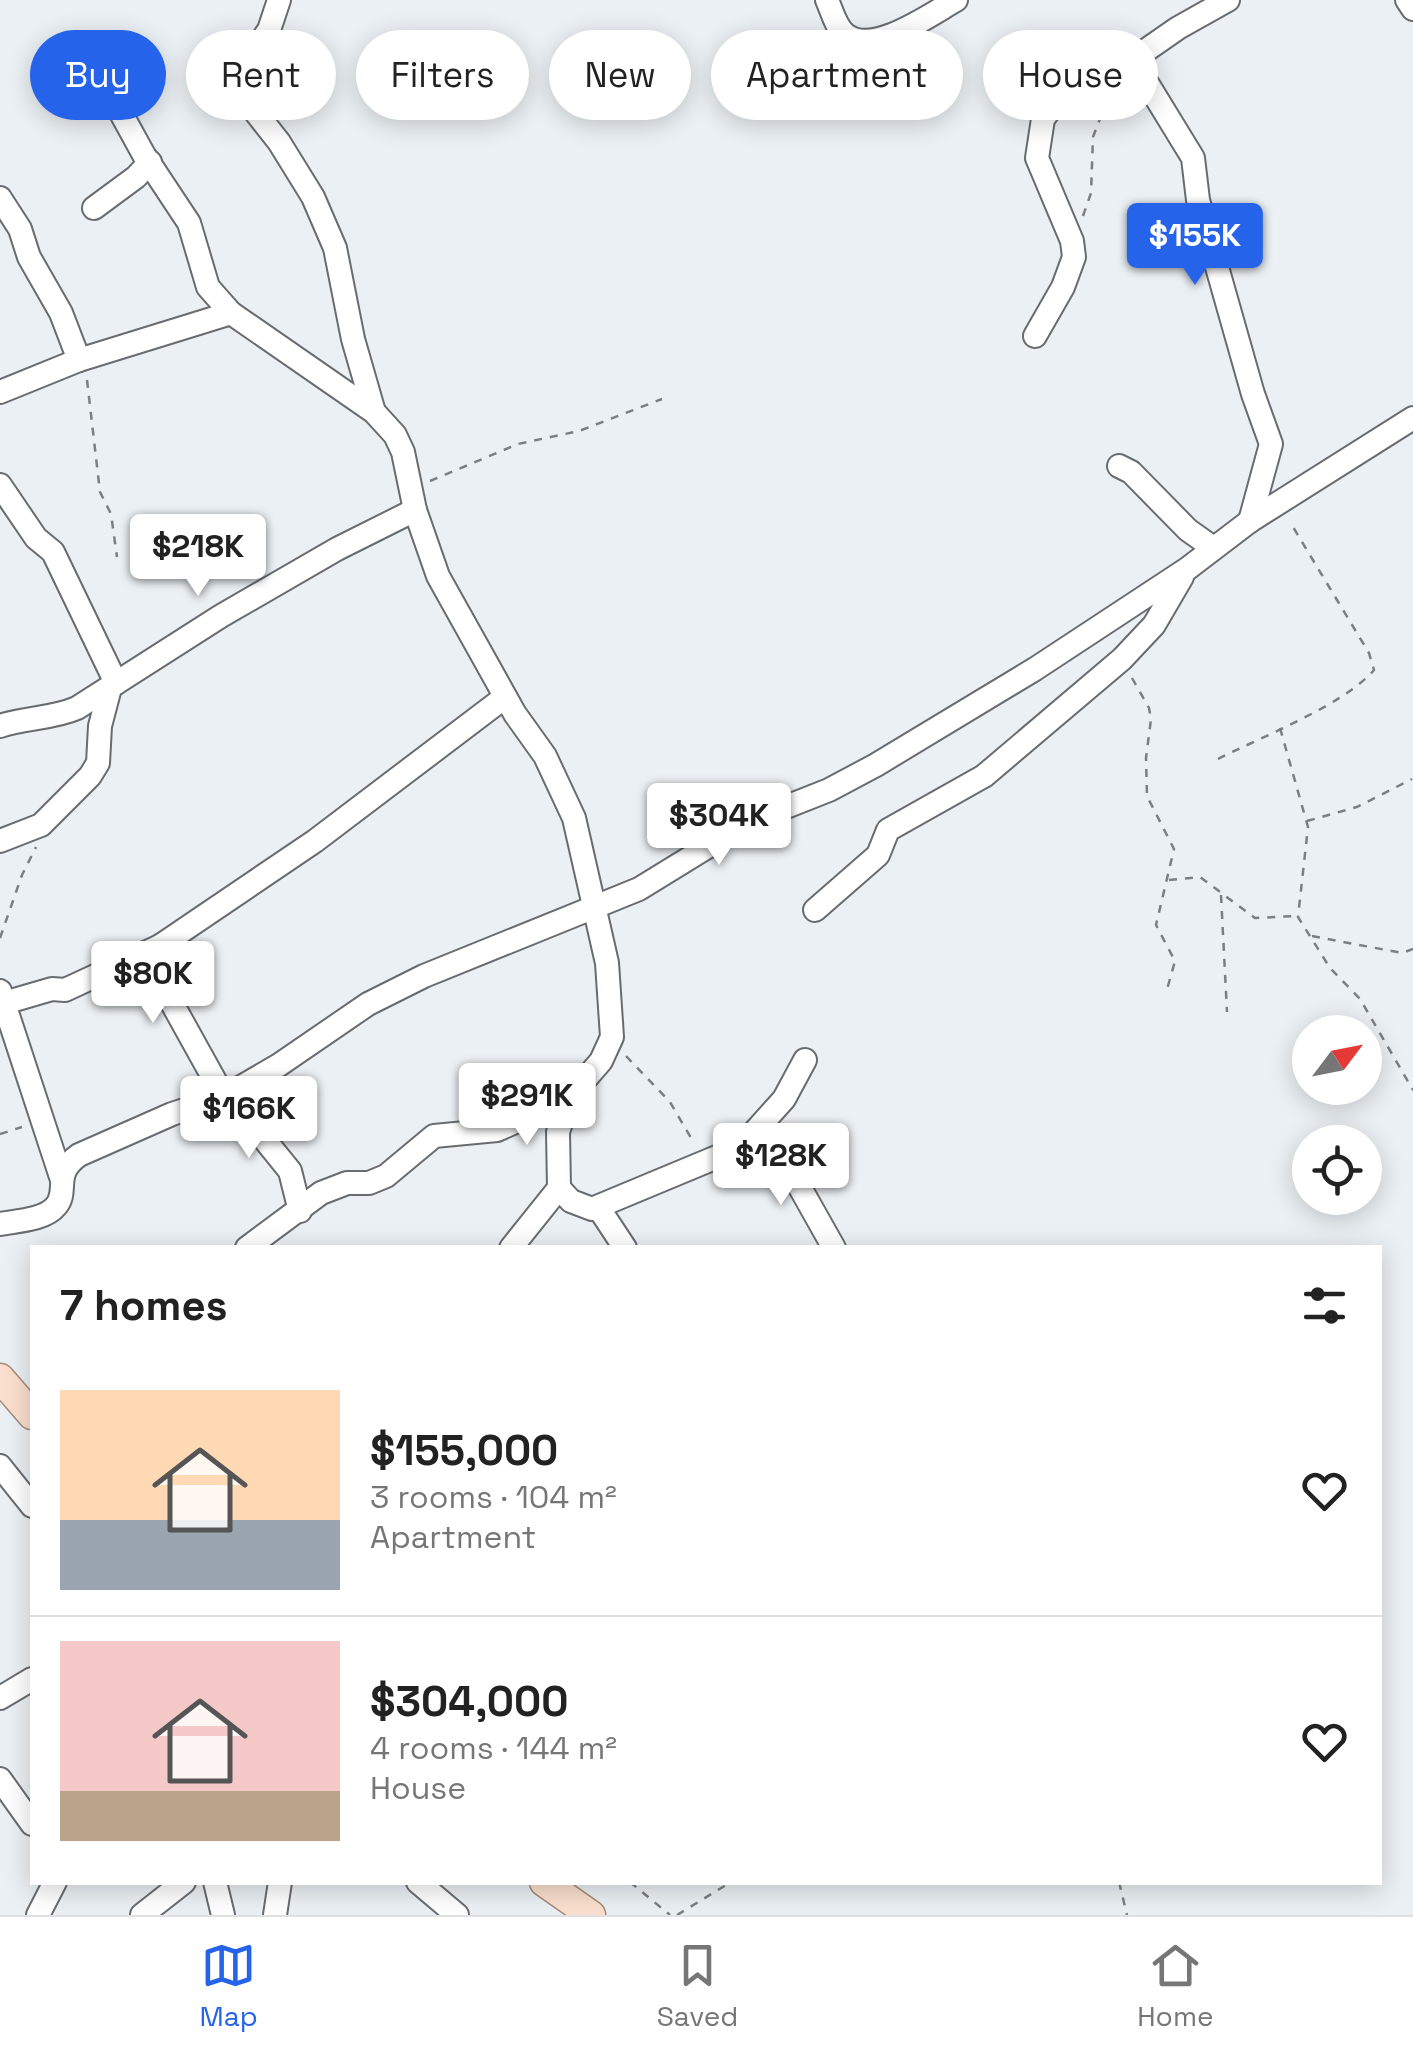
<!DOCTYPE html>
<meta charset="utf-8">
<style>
:root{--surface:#fff;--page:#f2f2f2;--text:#222;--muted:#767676;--line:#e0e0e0;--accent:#2563eb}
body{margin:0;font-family:"Space Grotesk",sans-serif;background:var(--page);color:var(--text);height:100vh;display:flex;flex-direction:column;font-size:38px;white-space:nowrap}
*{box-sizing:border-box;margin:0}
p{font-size:32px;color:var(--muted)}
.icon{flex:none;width:55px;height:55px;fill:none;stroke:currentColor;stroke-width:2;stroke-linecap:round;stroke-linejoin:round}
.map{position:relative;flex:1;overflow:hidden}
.panel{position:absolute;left:30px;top:1245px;width:1352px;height:640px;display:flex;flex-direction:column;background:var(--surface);border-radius:0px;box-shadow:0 5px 25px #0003}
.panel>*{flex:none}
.guide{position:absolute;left:30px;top:30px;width:1355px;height:90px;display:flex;gap:20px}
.needle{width:65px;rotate:58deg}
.controls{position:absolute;left:1292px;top:1015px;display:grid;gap:20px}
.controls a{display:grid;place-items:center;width:90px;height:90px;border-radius:50%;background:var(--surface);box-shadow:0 5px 25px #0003;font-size:50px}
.price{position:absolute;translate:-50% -85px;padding:0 22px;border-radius:10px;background:#fff;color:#222;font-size:32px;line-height:65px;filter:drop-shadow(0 2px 5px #0008)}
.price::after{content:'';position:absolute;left:50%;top:60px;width:30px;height:22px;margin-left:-15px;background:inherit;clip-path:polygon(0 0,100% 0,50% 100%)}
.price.on{background:var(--accent);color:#fff}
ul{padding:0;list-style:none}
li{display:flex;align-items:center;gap:30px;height:250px;padding:0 30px}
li+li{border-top:2px solid var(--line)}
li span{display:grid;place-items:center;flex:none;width:280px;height:200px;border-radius:0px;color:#555}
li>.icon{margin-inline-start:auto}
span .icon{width:120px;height:120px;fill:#fffc;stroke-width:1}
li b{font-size:42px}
h2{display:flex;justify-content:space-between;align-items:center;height:120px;padding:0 30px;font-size:42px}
.pill{padding:0 35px;border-radius:45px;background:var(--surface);box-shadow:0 5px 25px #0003;font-size:35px;line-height:90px}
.pill.on{background:var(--accent);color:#fff}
.menu{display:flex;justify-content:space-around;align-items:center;height:140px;border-top:2px solid var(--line);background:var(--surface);font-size:28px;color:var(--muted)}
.menu a{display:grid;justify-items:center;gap:5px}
.menu .on{color:var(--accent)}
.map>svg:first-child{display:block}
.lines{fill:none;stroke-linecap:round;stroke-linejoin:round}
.minor-casing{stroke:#686c70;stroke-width:26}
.major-casing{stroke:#a78a78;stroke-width:31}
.path{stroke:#7c7f82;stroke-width:2.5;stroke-dasharray:8 8;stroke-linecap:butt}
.minor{stroke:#fff;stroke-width:22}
.major{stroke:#fadfce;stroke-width:28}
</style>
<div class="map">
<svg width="1413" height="1915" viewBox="0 0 1413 1915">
<rect width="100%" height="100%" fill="#ebf0f4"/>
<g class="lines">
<!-- minor casing -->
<g class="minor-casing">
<g id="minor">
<polyline points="279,0 269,30 241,70 238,84 242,95 279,142 313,197 335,248 353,339 374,412"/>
<path d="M827 0C832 11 836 28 846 35 873 56 931 14 956 0"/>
<polyline points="1407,0 1413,9"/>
<polyline points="1133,60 1193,158 1198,200 1253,394 1271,444 1250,521"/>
<polyline points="116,104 144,155 189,223 208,287 231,313 374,412 395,435 403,452 415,510 438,576 515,714 545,756 574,818 607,963 612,1037 601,1061 569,1098 497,1130 434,1136 386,1176 369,1183 347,1183 321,1193 247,1248"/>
<polyline points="0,198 20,229 29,257 61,313 79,360"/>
<polyline points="94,208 136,177 150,162"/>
<polyline points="1035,336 1063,287 1074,257 1072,241 1037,158 1043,119 1051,108 1096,85 1178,28 1228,0"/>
<polyline points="0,392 79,360 231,313"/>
<polyline points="1119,466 1131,472 1188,530 1212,547"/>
<polyline points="0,485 36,538 53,552 116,683"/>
<path d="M0 726C26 717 52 719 77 708L221 616 337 549 415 510"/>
<polyline points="0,841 41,825 90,776 98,763 100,726 110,688"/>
<polyline points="815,910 878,855 888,830 984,776 1122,659 1154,625 1182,577"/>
<polyline points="160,946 153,969 224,1097 260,1134 290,1171 300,1211"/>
<polyline points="0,991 61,1177"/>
<polyline points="4,1003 52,989 65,990 160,946 315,841 505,697"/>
<polyline points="741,1147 775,1153 789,1168 834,1248"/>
<polyline points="559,1188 571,1201 592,1209 741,1147 784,1099 805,1060"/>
<polyline points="598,1207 625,1248"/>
<path d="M0 1224C16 1221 45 1220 56 1206 69 1191 52 1174 79 1155L172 1114 224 1097 279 1065 368 1004 424 976 639 889 748 822 829 790 876 765 1035 669 1187 569 1250 521 1413 418"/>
<polyline points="511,1248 559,1188 558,1132 569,1098"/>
<polyline points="0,1466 32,1506"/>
<polyline points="0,1698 32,1679"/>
<polyline points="0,1779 32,1824"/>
<polyline points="215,1882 223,1915"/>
<polyline points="418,1882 457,1915"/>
<polyline points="38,1915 55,1882"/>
<polyline points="142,1915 184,1882"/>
<polyline points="275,1915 280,1882"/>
</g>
</g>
<!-- major casing -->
<g class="major-casing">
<g id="major">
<polyline points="0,1378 32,1415"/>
<polyline points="544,1882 591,1915"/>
</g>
</g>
<!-- path -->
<g class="path">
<polyline points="1083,216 1091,193 1093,137 1106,103"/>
<polyline points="87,380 100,492 111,514 117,557"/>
<polyline points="430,481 518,444 579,431 662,399"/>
<polyline points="1132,678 1149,708 1151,719 1146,758 1147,796 1174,849 1156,925 1175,961 1166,993"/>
<polyline points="1280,728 1308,827 1298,917 1330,968 1360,999 1413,1090"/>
<path d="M1218 759C1261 737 1344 705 1374 670L1369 653 1290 522"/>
<polyline points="1307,821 1357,807 1412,779"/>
<polyline points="1169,880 1200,877 1255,918 1296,916"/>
<polyline points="1221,895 1227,1012"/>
<polyline points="1312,936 1402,953 1413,949"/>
<polyline points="0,938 22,875 36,847"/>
<polyline points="626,1056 670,1102 694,1143"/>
<polyline points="0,1134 22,1127"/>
<polyline points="630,1882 670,1915"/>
<polyline points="1119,1882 1127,1915"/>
<polyline points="677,1915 731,1882"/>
</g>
<!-- minor -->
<use href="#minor" class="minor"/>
<!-- major -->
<use href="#major" class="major"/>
</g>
</svg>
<div class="controls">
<a><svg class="needle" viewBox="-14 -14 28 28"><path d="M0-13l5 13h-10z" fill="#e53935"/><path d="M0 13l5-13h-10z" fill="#767676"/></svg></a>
<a><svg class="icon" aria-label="locate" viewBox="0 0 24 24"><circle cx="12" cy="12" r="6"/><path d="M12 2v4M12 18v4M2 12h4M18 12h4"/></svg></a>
</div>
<b class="price on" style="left:1195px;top:288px">$155K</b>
<b class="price" style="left:198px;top:599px">$218K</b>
<b class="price" style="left:719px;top:868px">$304K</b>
<b class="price" style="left:153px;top:1026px">$80K</b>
<b class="price" style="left:527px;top:1148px">$291K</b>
<b class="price" style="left:249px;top:1161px">$166K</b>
<b class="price" style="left:781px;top:1208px">$128K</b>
<div class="guide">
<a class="pill on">Buy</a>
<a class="pill">Rent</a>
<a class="pill">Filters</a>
<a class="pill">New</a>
<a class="pill">Apartment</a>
<a class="pill">House</a>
</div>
<section class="panel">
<h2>7 homes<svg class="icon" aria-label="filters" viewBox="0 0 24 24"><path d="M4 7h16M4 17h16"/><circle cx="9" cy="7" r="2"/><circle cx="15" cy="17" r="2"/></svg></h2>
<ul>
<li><span style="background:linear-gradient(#ffd9b3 65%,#9aa5b1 0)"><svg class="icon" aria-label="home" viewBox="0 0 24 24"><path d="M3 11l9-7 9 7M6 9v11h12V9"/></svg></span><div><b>$155,000</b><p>3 rooms · 104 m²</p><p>Apartment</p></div><svg class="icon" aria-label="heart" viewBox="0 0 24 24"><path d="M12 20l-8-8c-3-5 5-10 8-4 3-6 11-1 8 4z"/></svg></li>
<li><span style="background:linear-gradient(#f6c9c9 75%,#b9a48a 0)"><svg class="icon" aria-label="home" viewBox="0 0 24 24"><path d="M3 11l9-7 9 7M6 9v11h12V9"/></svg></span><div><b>$304,000</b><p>4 rooms · 144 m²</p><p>House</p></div><svg class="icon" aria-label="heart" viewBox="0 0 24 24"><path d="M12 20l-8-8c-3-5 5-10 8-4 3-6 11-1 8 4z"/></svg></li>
</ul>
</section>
</div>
<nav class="menu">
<a class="on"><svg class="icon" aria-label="map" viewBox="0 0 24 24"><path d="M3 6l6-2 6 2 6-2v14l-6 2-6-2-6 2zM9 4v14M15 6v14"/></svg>Map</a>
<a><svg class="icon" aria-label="saved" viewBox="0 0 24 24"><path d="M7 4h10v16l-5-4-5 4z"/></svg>Saved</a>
<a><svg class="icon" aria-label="home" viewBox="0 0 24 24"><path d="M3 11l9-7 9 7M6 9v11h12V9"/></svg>Home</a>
</nav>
